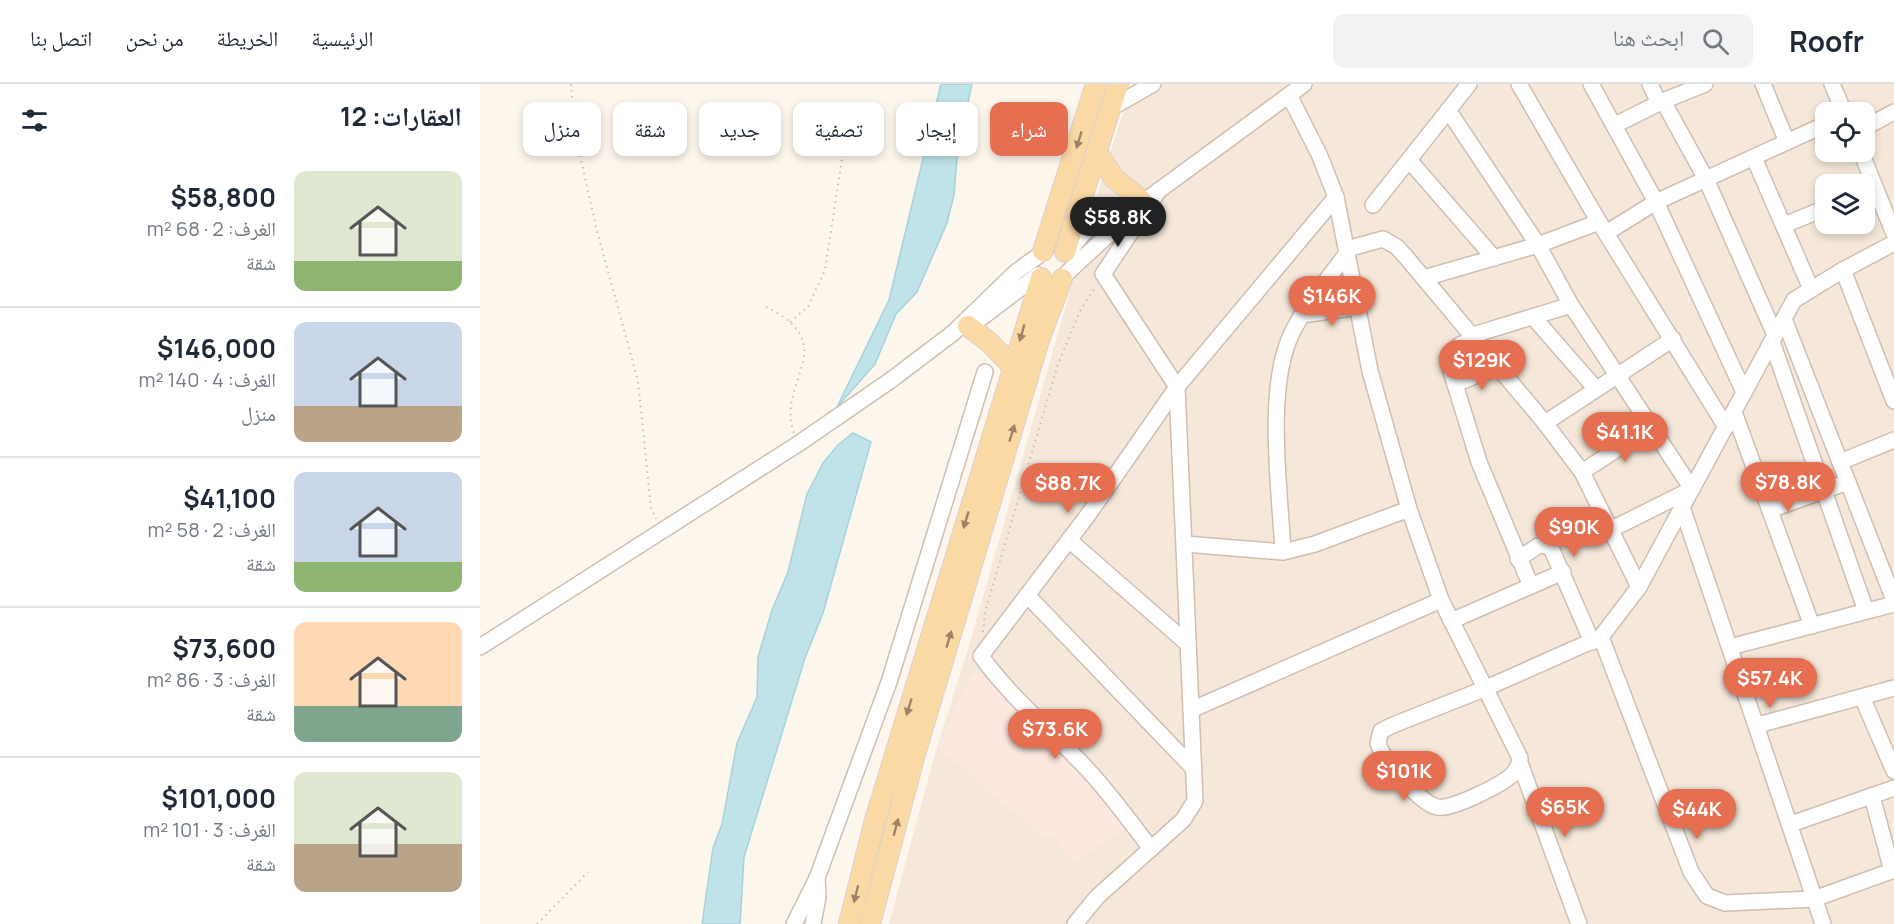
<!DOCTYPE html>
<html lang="ar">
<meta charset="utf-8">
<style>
:root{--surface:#fff;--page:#f2f2f3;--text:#1f2937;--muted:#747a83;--line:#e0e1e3;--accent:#e76f51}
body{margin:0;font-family:Manrope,"Noto Naskh Arabic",sans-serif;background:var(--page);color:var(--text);direction:rtl;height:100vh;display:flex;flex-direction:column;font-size:22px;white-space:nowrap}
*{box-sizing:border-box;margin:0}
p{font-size:20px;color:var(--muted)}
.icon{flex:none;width:33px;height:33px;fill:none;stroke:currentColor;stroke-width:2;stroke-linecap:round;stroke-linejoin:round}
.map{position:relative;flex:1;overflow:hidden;direction:ltr}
.panel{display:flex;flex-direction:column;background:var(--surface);width:480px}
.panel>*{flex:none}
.top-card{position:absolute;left:18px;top:18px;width:570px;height:54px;direction:rtl;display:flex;gap:12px}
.controls{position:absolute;left:1335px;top:18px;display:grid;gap:12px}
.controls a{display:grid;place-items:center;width:60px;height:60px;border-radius:12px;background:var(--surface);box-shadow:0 3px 9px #0003;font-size:30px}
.price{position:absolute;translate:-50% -51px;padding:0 14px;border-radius:21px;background:var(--accent);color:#fff;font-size:20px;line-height:39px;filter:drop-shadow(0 2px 3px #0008)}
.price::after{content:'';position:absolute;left:50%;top:36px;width:18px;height:14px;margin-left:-9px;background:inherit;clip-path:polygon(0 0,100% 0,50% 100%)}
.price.active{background:#222;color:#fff}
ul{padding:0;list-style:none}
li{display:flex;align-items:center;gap:18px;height:150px;padding:0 18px}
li+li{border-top:2px solid var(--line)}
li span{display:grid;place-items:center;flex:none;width:168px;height:120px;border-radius:12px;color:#555}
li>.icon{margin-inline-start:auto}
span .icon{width:72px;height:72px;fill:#fffc;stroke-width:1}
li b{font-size:26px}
h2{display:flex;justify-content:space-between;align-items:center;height:72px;padding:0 18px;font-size:26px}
.chip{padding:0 21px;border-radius:12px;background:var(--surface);box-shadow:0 3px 9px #0003;font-size:21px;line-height:54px}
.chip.active{background:var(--accent);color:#fff}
header{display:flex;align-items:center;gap:36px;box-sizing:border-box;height:84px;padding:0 30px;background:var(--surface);border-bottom:2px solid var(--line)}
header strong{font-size:28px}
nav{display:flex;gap:33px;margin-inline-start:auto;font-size:21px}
.search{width:420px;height:54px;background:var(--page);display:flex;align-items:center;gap:15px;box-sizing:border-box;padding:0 21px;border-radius:12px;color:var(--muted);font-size:22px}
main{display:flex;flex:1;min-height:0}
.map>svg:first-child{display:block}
.residential{fill:#f5e8da;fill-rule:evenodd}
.commercial{fill:#fde8e0}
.water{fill:#bfe3e8;stroke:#a5d3da;stroke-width:1.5}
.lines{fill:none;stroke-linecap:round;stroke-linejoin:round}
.minor-casing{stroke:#d1beb0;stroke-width:18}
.major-casing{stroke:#dad1cd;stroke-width:22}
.path{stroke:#d9b8a5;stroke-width:2;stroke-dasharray:1.5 4.5;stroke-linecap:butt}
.minor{stroke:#fff;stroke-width:15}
.major{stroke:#fbd9a5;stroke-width:20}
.oneway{fill:#a18267}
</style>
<header>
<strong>Roofr</strong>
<div class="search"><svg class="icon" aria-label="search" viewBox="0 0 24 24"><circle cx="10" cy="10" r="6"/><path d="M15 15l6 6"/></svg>ابحث هنا</div>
<nav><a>الرئيسية</a><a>الخريطة</a><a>من نحن</a><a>اتصل بنا</a></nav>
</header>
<main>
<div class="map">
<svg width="1414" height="840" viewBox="0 0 1414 840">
<rect width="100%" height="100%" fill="#fdf6ec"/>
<!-- residential -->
<path class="residential" d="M653 0H1414V840H409L455 670 489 562 625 84ZM1346 28H1384V68H1346ZM1346 100H1384V140H1346Z"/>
<!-- commercial -->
<polygon class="commercial" points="501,584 592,674 648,742 593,780 575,752 567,756 458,664 490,593"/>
<!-- water -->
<g class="water">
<polygon points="461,0 492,0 478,62 474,111 467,139 437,208 416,230 395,280 357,323 409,216"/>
<polygon points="373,349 391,358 343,529 325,574 264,773 260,840 222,840 233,764 242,740 257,659 277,613 278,573 292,526 308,488 327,410 343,379 358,361"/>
</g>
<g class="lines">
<!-- minor casing -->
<g class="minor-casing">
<g id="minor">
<polyline points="1039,0 1119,138 1246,343"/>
<polyline points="1111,0 1176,118 1264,308"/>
<polyline points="1170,0 1179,19"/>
<polyline points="1283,0 1307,58"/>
<polyline points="1352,0 1364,28"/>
<path d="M809 11 839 70 856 113 890 287 929 425 961 516 1040 674C1040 680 1037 685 1033 690 1023 700 970 727 957 723 940 719 903 676 898 659L901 647 913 641 1004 605 1121 553 1159 503 1314 216 1363 186 1414 159"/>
<polyline points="1183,17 1226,95 1295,251"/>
<polyline points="631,24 673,0"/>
<polyline points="968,26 1058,161 1091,221 1212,405 1130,446"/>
<polyline points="1135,41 1183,17 1225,0"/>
<polyline points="1384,44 1414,28"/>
<polyline points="1381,68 1414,150"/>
<polyline points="1274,74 1331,205"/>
<polyline points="929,76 1014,174"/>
<polyline points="893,121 989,0"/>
<polyline points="1304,141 1346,124"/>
<polyline points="1126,149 1176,118 1346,40"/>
<polyline points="867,165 903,155 917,163 926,173 1065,339 1102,388 1159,503"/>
<path d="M590 168C606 139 630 128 660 117"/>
<polyline points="1363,186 1414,317"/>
<polyline points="588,188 666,116 824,0"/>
<polyline points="944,194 1058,161 1119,138"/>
<polyline points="822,231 878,223"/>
<polyline points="1054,234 1116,305"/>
<polyline points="1304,235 1414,516"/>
<polyline points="497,237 558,191"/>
<polyline points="993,251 1091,221"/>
<path d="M997 257C980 257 967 266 970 284L999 378 1051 502"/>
<polyline points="1292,258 1386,527"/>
<polyline points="975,300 1017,283"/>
<polyline points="1254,328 1332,542"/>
<polyline points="1065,339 1193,255"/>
<polyline points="1360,378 1414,356"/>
<polyline points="1102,388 1171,343"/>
<polyline points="1202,423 1343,840"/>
<polyline points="1290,426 1368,398"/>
<polyline points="589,456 708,560"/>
<polyline points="705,460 803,468 835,460 929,425"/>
<path d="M803 468C800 407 785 303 812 249 826 220 848 195 867 169"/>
<polyline points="1038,475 1058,462 1066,461 1072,466 1112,558"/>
<polyline points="547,511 713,684"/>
<polyline points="971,537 1083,488"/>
<polyline points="1121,553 1211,788 1227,812 1245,819 1334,815 1414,786"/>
<polyline points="0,563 318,360 411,296 473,249 536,188 558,172"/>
<polyline points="1250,563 1414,520"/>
<polyline points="1382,613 1414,687"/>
<polyline points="711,626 961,516"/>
<polyline points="1278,641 1414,604"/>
<polyline points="1040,679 1099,840"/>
<polyline points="1392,712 1412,787"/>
<polyline points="1311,740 1414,704"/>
<path d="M671 765C651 738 631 711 608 686 573 648 531 614 501 572L608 431 697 303 856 113"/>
<polyline points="314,840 337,794"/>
<polyline points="333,840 338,813 337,794 409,598 505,288"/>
<polyline points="595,840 617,813 703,736 715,717 697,303 623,190 679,106"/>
</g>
</g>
<!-- major casing -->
<g class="major-casing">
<g id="major">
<polyline points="617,68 634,94 661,116"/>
<polyline points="563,167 616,0"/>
<polyline points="585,168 638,0"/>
<polyline points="488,242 509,258 532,282"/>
<polyline points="369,840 395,736 561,194"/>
<polyline points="390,840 435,670 559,256 582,195"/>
</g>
</g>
<!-- path -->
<g class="path">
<polyline points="91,0 95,49 117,147 158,297 171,424 176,435"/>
<path d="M286 223C364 261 295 298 314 349"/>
<polyline points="310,238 328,223 345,186 368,36"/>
<polyline points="503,548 505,528 578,280 601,225 616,202"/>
<polyline points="57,840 108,788"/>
</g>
<!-- minor -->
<use href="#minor" class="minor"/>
<!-- major -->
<use href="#major" class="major"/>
</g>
<!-- one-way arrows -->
<defs><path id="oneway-solid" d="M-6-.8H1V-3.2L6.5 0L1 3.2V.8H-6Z" transform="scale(1.5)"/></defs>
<g class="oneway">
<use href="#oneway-solid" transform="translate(599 56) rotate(107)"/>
<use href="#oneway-solid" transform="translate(542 249) rotate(106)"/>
<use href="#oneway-solid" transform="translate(532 349) rotate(-73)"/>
<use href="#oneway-solid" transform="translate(486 436) rotate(107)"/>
<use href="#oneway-solid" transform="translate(469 555) rotate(-73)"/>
<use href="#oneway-solid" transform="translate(429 623) rotate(107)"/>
<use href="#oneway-solid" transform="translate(416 743) rotate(-75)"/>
<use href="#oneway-solid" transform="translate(376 810) rotate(104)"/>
</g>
</svg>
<div class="controls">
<a><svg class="icon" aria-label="locate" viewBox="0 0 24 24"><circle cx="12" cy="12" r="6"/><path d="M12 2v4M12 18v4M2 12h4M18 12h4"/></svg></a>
<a><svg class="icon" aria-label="layers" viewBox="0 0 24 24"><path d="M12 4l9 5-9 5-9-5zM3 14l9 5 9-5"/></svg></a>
</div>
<b class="price active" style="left:638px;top:164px">$58.8K</b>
<b class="price" style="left:852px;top:243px">$146K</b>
<b class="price" style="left:1002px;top:307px">$129K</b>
<b class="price" style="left:1145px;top:379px">$41.1K</b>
<b class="price" style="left:1308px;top:429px">$78.8K</b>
<b class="price" style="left:588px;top:430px">$88.7K</b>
<b class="price" style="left:1094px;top:474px">$90K</b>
<b class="price" style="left:1290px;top:625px">$57.4K</b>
<b class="price" style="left:575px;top:676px">$73.6K</b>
<b class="price" style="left:924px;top:718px">$101K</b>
<b class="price" style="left:1085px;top:754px">$65K</b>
<b class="price" style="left:1217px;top:756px">$44K</b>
<div class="top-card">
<a class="chip active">شراء</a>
<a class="chip">إيجار</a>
<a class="chip">تصفية</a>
<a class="chip">جديد</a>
<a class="chip">شقة</a>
<a class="chip">منزل</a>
</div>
</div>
<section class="panel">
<h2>العقارات: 12<svg class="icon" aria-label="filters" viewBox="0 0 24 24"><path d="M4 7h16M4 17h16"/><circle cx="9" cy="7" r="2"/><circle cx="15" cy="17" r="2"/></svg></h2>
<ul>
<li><span style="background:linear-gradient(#dfe7d0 75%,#8fb573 0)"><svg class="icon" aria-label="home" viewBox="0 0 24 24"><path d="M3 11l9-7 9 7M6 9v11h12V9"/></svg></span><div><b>$58,800</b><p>الغرف: 2 · 68 m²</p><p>شقة</p></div></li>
<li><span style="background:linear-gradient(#c9d6e8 70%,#b9a48a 0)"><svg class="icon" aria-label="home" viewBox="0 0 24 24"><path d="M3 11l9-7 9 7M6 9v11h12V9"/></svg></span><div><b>$146,000</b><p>الغرف: 4 · 140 m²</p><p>منزل</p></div></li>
<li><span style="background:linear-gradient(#c9d6e8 75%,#8fb573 0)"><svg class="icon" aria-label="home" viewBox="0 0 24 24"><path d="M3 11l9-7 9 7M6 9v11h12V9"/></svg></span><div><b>$41,100</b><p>الغرف: 2 · 58 m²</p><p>شقة</p></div></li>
<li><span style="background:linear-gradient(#ffd9b3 70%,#7fa58c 0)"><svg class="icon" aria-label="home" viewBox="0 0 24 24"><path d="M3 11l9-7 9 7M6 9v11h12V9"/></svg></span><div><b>$73,600</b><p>الغرف: 3 · 86 m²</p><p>شقة</p></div></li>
<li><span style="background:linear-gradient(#dfe7d0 60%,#b9a48a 0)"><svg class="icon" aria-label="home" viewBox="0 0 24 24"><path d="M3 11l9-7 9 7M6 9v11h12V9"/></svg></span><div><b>$101,000</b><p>الغرف: 3 · 101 m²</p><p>شقة</p></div></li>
</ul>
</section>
</main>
